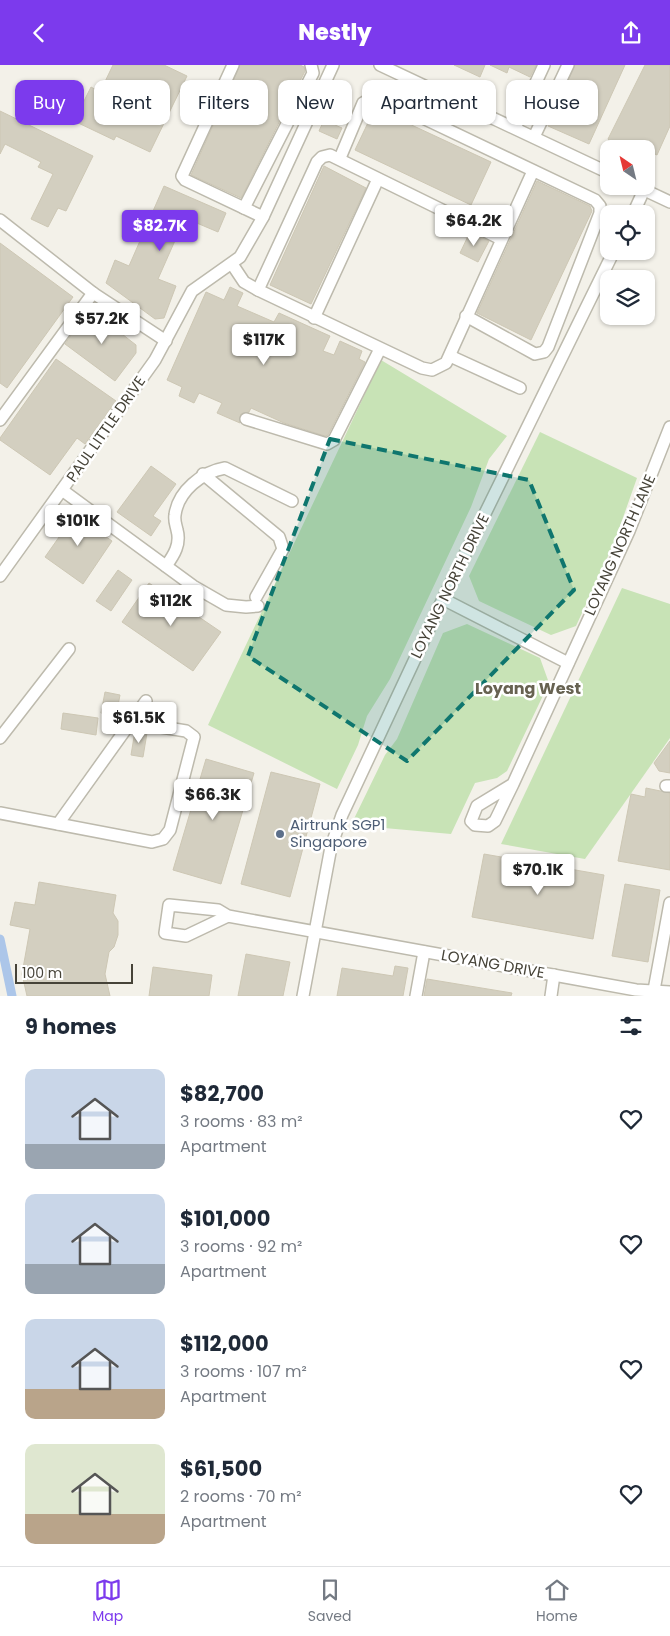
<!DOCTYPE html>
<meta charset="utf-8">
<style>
:root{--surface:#fff;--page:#f2f2f3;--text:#1f2937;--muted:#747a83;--line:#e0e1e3;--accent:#7c3aed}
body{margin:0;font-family:Poppins,sans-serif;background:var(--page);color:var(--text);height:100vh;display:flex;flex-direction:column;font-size:19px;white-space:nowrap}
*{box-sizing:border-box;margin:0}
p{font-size:16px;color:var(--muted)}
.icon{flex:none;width:28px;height:28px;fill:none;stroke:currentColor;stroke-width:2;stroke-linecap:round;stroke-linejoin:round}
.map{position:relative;height:931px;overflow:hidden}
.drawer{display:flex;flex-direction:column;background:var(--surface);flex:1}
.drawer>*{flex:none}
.hud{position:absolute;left:15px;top:15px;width:640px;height:45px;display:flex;gap:10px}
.needle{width:32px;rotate:325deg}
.controls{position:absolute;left:600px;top:75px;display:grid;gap:10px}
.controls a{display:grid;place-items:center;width:55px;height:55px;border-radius:10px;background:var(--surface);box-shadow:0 1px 4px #0004;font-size:25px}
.scale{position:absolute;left:15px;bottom:12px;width:118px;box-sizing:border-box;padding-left:5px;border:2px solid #464338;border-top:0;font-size:14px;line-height:18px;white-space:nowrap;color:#464338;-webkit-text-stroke:4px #fff;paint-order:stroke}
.price{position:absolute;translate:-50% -42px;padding:0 11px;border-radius:5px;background:#fff;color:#222;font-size:16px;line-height:32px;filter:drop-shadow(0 1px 2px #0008)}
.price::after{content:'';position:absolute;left:50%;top:30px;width:15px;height:11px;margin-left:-8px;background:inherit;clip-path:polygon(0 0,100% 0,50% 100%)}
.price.on{background:var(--accent);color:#fff}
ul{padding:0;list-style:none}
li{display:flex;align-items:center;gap:15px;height:125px;padding:0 25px}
li span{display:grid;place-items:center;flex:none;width:140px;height:100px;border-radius:10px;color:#555}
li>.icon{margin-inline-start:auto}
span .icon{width:60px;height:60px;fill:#fffc;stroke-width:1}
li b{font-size:21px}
h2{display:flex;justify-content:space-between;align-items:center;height:60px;padding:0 25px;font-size:21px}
.chip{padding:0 18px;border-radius:10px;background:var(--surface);box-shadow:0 1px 4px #0004;font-size:18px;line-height:45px}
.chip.on{background:var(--accent);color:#fff}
header{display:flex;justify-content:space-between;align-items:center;height:65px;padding:0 25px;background:var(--accent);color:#fff;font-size:22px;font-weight:800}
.menu{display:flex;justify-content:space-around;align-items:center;height:70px;border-top:1px solid var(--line);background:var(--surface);font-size:14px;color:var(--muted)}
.menu a{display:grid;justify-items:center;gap:2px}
.menu .on{color:var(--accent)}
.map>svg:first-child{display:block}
.green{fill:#c8e3b6}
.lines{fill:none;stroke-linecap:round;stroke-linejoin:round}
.canal{stroke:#acc6e9;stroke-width:9}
.building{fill:#d3cfc0;stroke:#cdc7b4}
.minor-casing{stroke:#bdbaad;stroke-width:14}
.minor{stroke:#fff;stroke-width:11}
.marked{fill:#0f766e;fill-opacity:0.2;stroke:#0f766e;stroke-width:4;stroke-dasharray:10 6;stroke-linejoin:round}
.service-dot{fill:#5c6f8a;stroke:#fff;stroke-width:2}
.labels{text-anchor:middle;stroke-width:5;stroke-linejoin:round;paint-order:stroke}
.street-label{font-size:15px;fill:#464338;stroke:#fff}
.service-label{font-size:15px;fill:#4e5e75;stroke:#fff;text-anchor:start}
.neighbourhood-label{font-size:16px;font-weight:bold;fill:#676251;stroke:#fff}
</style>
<header><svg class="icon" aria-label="back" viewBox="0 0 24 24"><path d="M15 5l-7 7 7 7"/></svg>Nestly<svg class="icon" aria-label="share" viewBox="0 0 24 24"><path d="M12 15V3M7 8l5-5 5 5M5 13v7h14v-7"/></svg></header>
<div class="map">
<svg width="670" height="931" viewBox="0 0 670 931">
<rect width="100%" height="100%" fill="#f3f1e9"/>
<!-- green -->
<g class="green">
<polygon points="381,295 507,371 489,394 471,442 390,614 367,651 358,680 337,724 208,660"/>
<polygon points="540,367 637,413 614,478 576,561 551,570 479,536 469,511"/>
<polygon points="622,523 670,539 670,673 585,794 501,779"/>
<polygon points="467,559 540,593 549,618 507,706 497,713 475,718 451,769 351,760 385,690 397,674 443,568"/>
</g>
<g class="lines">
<!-- canal -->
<polyline class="canal" points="0,874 12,931"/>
</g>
<!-- building -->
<g class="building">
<polygon points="113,0 164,0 187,11 150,87 116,71 114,75 74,56 91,22 100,27"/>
<polygon points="240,0 300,0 304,2 305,6 241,133 191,110"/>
<polygon points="454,0 485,0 480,12"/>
<polygon points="490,0 536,0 530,12 509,2 507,8"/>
<polygon points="575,0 625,0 589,79 548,61"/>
<polygon points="645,0 670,0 670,61 657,90 629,77 627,84 615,83 608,74"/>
<polygon points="336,29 347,33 335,60 342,63 337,74 319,66"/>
<polygon points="375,43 491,97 471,140 355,85"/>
<polygon points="0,46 93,91 66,146 58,143 48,162 31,154 53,109 38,102 41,97 5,79 0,89"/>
<polygon points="324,101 366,123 311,239 270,220"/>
<polygon points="537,116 590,141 592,146 531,275 477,248"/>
<polygon points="164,121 226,148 218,167 185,153 158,214 176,221 164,253 155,254 106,218 115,195 129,201"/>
<polygon points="470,167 489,176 478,197 460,188"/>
<polygon points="0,178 73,232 7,323 0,318"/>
<polygon points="230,222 243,228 237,241 274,257 279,248 330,271 323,286 334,290 340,276 362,286 359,294 365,297 328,370 325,371 284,358 251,343 249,347 241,349 240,358 217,348 222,338 199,328 194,338 179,331 182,322 167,315 206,227 224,235"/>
<polygon points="90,244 136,280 136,288 115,316 65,279"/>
<polygon points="56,294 116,336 85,379 77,373 50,410 0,375 0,373"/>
<polygon points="151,401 176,419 153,451 161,456 151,471 117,447"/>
<polygon points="67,444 112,476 83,519 45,492 64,465 56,460"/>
<polygon points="118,505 132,515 111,546 96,536"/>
<polygon points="149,518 221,567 193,606 122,557"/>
<polygon points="105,627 120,630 116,651 101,648"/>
<polygon points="63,648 98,653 96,670 61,664"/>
<polygon points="135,666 147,668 143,692 131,690"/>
<polygon points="670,676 670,708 659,706 654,698"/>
<polygon points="206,694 254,708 221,819 173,805"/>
<polygon points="271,707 320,719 290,832 241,819"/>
<polygon points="646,723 670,728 670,805 618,796 631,729 645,732"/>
<polygon points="484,789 604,810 593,874 472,852"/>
<polygon points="39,817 116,830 113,848 118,856 118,870 114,882 109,887 105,909 110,931 27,931 22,909 30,864 10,860 15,837 35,840"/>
<polygon points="625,819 660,825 648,897 612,891"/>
<polygon points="246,889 290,897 283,931 238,931"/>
<polygon points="395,901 408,903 403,931 337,931 342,903 393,911"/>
<polygon points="153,902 212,910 209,931 149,931"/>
<polygon points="427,914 512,928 511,931 424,931"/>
</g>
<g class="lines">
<!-- minor casing -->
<g class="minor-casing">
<g id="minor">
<polyline points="233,0 182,111 185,115 263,152"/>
<polyline points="380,0 609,108"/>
<polyline points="515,63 544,0"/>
<polyline points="534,72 568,0"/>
<path d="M340 93 363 38C376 29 389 38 402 43L595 135 600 141V148L548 282 544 287 535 289 466 251"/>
<polyline points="636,121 670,137"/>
<polyline points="244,143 313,8 311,0"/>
<polyline points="633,149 644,125"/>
<polyline points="0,155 93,228 166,276"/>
<polyline points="232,199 244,217 258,225 422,303 432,305 446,298 533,106"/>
<polyline points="258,225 317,97 322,92 330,90 501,174"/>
<polyline points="314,253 378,114"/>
<polyline points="450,291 520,323"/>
<polyline points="246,354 327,379 334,375 380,284"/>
<polyline points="0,355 93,228"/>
<polyline points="203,409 279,472 283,484 256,532"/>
<polyline points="62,425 193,521 226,540 246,542 258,541"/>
<path d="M166 501C174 490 181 479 177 465 176 460 174 456 175 450 178 426 202 407 225 403L292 436"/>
<polyline points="0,511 155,295 192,226 240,192 263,152 333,0"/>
<polyline points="443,534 568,598"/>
<polyline points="0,673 69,584"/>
<polyline points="513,719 477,741 471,756 475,760 488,761 495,756 513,719 629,466 670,362"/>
<polyline points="666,721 670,721"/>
<polyline points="0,748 152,777 163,774 170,765 194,672 186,666 131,657"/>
<polyline points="58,759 146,636"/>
<polyline points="228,851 186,871 165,868 169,840 218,845 228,851 636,925 670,927"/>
<polyline points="654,925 670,838"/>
<polyline points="303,931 331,782 342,750 443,534 614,186"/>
<polyline points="416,931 424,887"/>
<polyline points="551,931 554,910"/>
</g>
</g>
<!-- minor -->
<use href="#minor" class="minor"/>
</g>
<!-- marked area -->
<path class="marked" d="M330 374 529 415 574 525 407 696 248 591Z"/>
<!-- markers -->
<circle class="service-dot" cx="280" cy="769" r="5"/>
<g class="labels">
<!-- street labels -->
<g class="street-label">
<text transform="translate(106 364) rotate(-55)" y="5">PAUL LITTLE DRIVE</text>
<text transform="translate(620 480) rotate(-66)" y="5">LOYANG NORTH LANE</text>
<text transform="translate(450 521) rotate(-64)" y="5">LOYANG NORTH DRIVE</text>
<text transform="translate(493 899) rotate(10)" y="5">LOYANG DRIVE</text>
</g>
<!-- service labels -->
<g class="service-label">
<text x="290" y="765">Airtrunk SGP1<tspan x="290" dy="17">Singapore</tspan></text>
</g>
<!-- neighbourhood labels -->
<g class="neighbourhood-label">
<text x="528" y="629">Loyang West</text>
</g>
</g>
</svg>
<div class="controls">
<a><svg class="needle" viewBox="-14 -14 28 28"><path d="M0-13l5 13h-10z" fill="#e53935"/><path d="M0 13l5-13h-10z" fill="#747a83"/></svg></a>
<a><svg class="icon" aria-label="locate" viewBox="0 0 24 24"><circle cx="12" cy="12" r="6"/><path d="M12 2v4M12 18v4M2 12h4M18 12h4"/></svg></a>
<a><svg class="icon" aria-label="layers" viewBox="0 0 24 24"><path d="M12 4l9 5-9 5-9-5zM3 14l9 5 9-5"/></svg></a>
</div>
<div class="scale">100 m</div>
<b class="price" style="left:474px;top:182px">$64.2K</b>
<b class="price on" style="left:160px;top:187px">$82.7K</b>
<b class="price" style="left:102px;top:280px">$57.2K</b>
<b class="price" style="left:264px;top:301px">$117K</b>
<b class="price" style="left:78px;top:482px">$101K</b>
<b class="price" style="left:171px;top:562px">$112K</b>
<b class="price" style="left:139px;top:679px">$61.5K</b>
<b class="price" style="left:213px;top:756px">$66.3K</b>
<b class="price" style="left:538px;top:831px">$70.1K</b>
<div class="hud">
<a class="chip on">Buy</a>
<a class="chip">Rent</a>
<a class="chip">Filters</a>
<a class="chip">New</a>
<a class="chip">Apartment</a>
<a class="chip">House</a>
</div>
</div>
<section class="drawer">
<h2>9 homes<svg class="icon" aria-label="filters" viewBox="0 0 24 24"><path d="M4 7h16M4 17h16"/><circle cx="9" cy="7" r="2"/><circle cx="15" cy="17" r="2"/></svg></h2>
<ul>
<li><span style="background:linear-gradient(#c9d6e8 75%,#9aa5b1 0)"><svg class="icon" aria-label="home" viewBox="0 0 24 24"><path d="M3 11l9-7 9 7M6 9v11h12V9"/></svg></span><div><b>$82,700</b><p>3 rooms · 83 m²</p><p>Apartment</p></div><svg class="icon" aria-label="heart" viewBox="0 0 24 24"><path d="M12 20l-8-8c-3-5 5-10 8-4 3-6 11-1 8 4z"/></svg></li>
<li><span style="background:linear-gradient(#c9d6e8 70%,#9aa5b1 0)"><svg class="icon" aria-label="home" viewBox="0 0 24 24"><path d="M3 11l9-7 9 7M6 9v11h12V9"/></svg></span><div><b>$101,000</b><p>3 rooms · 92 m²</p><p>Apartment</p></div><svg class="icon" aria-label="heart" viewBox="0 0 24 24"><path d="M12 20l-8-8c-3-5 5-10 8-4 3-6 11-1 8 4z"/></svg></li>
<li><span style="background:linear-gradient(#c9d6e8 70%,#b9a48a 0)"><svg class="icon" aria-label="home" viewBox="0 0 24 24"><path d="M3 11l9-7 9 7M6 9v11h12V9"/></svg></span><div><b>$112,000</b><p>3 rooms · 107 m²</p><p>Apartment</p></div><svg class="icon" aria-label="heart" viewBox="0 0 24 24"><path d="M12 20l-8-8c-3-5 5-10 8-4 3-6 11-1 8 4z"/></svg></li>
<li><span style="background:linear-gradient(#dfe7d0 70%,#b9a48a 0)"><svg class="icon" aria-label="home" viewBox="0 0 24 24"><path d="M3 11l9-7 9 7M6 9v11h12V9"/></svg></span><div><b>$61,500</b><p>2 rooms · 70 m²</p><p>Apartment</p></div><svg class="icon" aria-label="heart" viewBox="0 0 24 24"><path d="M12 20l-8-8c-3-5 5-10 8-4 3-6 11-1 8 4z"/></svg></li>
</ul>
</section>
<nav class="menu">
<a class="on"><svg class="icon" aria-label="map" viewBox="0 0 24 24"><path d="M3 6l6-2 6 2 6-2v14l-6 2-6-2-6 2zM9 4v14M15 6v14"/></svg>Map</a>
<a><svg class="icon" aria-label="saved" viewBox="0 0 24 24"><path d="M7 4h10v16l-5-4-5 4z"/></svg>Saved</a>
<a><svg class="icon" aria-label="home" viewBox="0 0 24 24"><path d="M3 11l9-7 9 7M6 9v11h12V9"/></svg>Home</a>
</nav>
